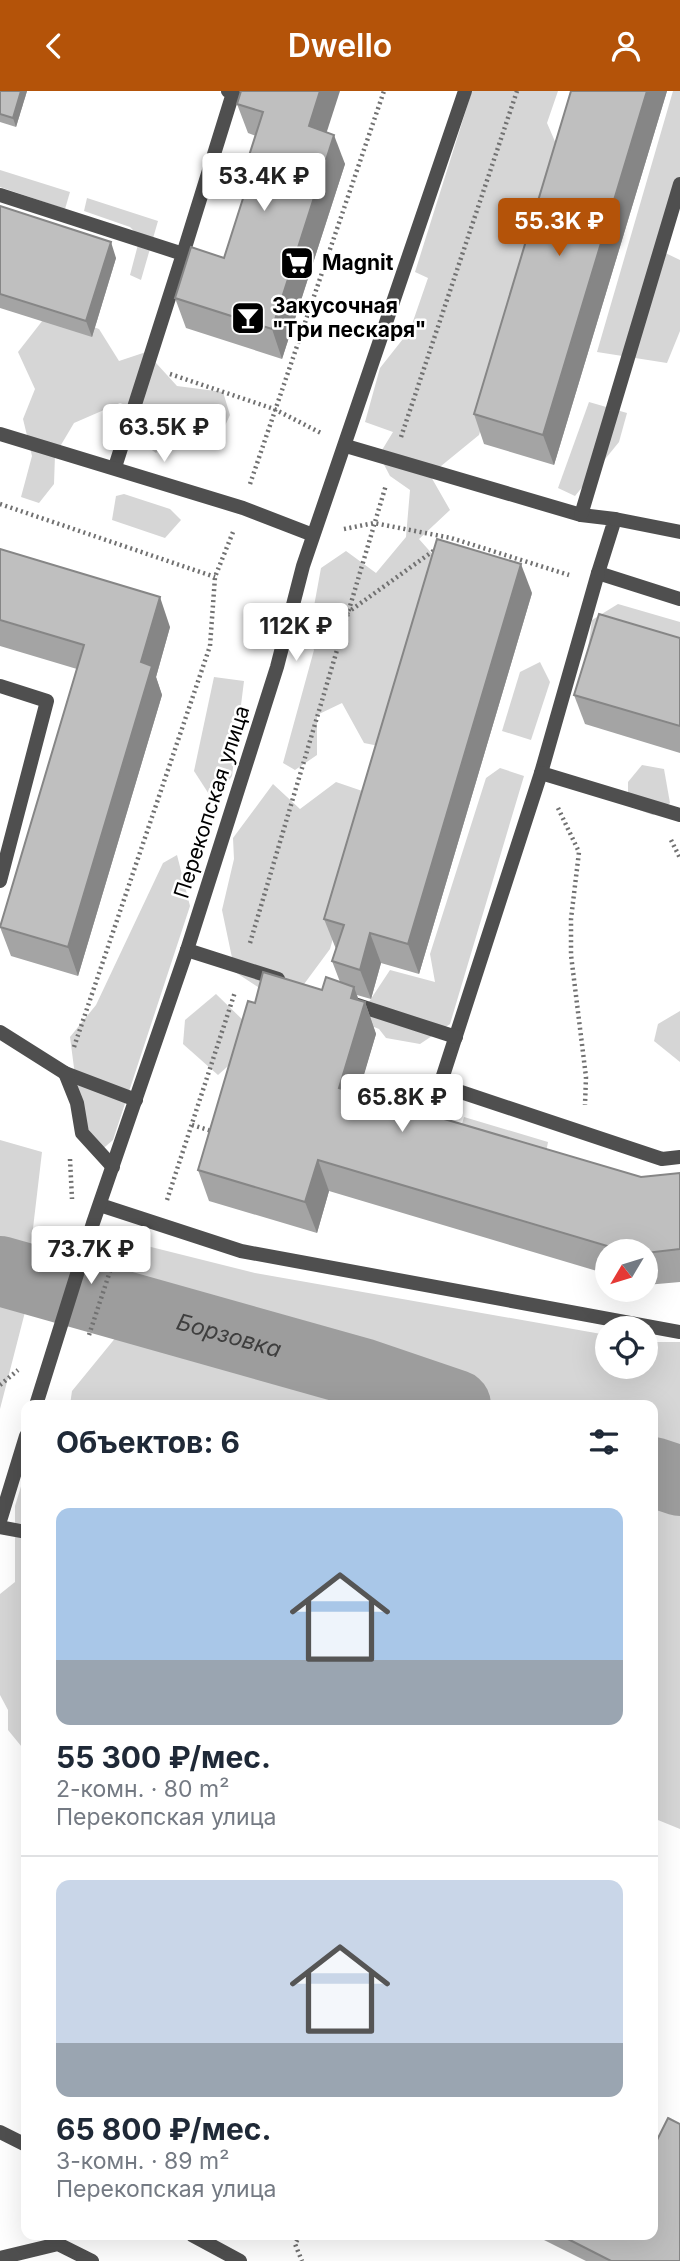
<!DOCTYPE html>
<html lang="ru">
<meta charset="utf-8">
<style>
:root{--surface:#fff;--page:#f6f6f7;--text:#1f2937;--muted:#747a83;--line:#e0e1e3;--accent:#b45309}
body{margin:0;font-family:Inter,sans-serif;background:var(--page);color:var(--text);height:100vh;display:flex;flex-direction:column;font-size:26px;white-space:nowrap}
*{box-sizing:border-box;margin:0}
p{font-size:23px;color:var(--muted)}
.icon{flex:none;width:38px;height:38px;fill:none;stroke:currentColor;stroke-width:2;stroke-linecap:round;stroke-linejoin:round}
.map{position:relative;flex:1;overflow:hidden}
.panel{position:absolute;left:21px;top:1309px;width:637px;height:840px;display:flex;flex-direction:column;background:var(--surface);border-radius:14px;box-shadow:0 7px 28px #0002}
.panel>*{flex:none}
.needle{width:46px;rotate:232deg}
.controls{position:absolute;left:595px;top:1148px;display:grid;gap:14px}
.controls a{display:grid;place-items:center;width:63px;height:63px;border-radius:50%;background:var(--surface);box-shadow:0 7px 28px #0002;font-size:35px}
.price{position:absolute;translate:-50% -60px;padding:0 16px;border-radius:7px;background:#fff;color:#222;font-size:23px;line-height:46px;filter:drop-shadow(0 2px 4px #0008)}
.price::after{content:'';position:absolute;left:50%;top:42px;width:21px;height:16px;margin-left:-10px;background:inherit;clip-path:polygon(0 0,100% 0,50% 100%)}
.price.current{background:var(--accent);color:#fff}
ul{padding:0;list-style:none}
li{display:grid;align-content:center;gap:14px;height:371px;padding:0 35px}
li+li{border-top:2px solid var(--line)}
li span{display:grid;place-items:center;height:217px;border-radius:14px;color:#555}
li>.icon{margin-inline-start:auto}
span .icon{width:126px;height:126px;fill:#fffc;stroke-width:1}
li b{font-size:30px}
h2{display:flex;justify-content:space-between;align-items:center;height:84px;padding:0 35px;font-size:30px}
header{display:flex;justify-content:space-between;align-items:center;height:91px;padding:0 35px;background:var(--accent);color:#fff;font-size:32px;font-weight:600}
.map>svg:first-child{display:block}
.green{fill:#d6d6d6}
.lines{fill:none;stroke-linecap:round;stroke-linejoin:round}
.river{stroke:#9d9d9d;stroke-width:70}
.path{stroke:#717171;stroke-width:4.5;stroke-dasharray:2 3.5;stroke-linecap:butt}
.service{stroke:#4f4f4f;stroke-width:14}
.minor{stroke:#4f4f4f;stroke-width:14}
.wall{fill:#a4a4a4}
.shaded-wall{fill:#868686}
.building{fill:#bfbfbf;stroke:#868686;stroke-width:2}
.labels{text-anchor:middle;stroke-width:5;stroke-linejoin:round;paint-order:stroke}
.poi-label{font-size:21px;font-weight:bold;fill:#000;stroke:#fff;text-anchor:start}
.street-label{font-size:21px;fill:#000;stroke:#fff}
.water-label{font-size:23px;font-style:italic;fill:#3e3e3e;stroke:#fff}
</style>
<header><svg class="icon" aria-label="back" viewBox="0 0 24 24"><path d="M15 5l-7 7 7 7"/></svg>Dwello<svg class="icon" aria-label="person" viewBox="0 0 24 24"><circle cx="12" cy="8" r="4"/><path d="M4 21q1-7 8-7t8 7"/></svg></header>
<div class="map">
<svg width="680" height="2170" viewBox="0 0 680 2170">
<rect width="100%" height="100%" fill="#fff"/>
<!-- green -->
<g class="green">
<polygon points="472,0 558,0 547,32 563,69 479,344 430,384 450,419 419,448 442,474 389,657 364,652 342,612 317,624 317,664 295,679 283,672 314,559 308,548 321,477 346,460 376,482 406,446 410,399 390,385 379,364 393,341 365,331 380,277 410,239 428,187 415,181"/>
<polygon points="673,0 680,0 680,103 655,157 680,169 680,240 667,272 597,261"/>
<polygon points="0,79 70,101 65,118 0,96"/>
<polygon points="87,107 158,130 141,189 130,184 140,146 130,136 84,120"/>
<polygon points="50,220 99,238 119,270 146,261 177,295 223,301 230,324 217,352 164,354 156,362 138,349 153,324 120,312 74,332 55,364 54,393 39,412 21,406 32,365 23,328 35,298 18,261"/>
<polygon points="589,311 627,322 619,351 575,405 558,397"/>
<polygon points="124,403 170,418 181,429 165,447 112,429 116,405"/>
<polygon points="618,513 680,531 680,570 588,558 592,529"/>
<polygon points="540,571 550,591 531,649 502,640 520,581"/>
<polygon points="214,586 244,590 232,685 214,711 194,680"/>
<polygon points="642,674 664,678 670,712 653,724 628,715 628,691"/>
<polygon points="500,677 524,685 450,933 420,953 386,947 379,938 357,929 390,879 435,891 430,863 486,687"/>
<polygon points="336,691 374,704 330,858 293,908 258,896 235,881 222,819 234,768 233,747 273,693 300,718"/>
<polygon points="177,764 190,815 113,1049 99,1061 84,1054 70,946 96,914 163,772"/>
<polygon points="216,903 250,936 245,960 218,984 183,953 185,929"/>
<polygon points="680,920 680,971 654,950 658,933"/>
<polygon points="464,1026 548,1051 543,1077 456,1054"/>
<polygon points="0,1049 42,1061 29,1171 13,1217 25,1221 0,1318"/>
<polygon points="143,1154 255,1182 607,1244 607,1276 646,1276 646,1251 680,1251 680,1738 653,1727 653,1314 70,1314 72,1300 130,1229 126,1197 110,1202 126,1158"/>
<polygon points="26,1379 26,1661 8,1639 8,1619 0,1604 0,1503 15,1491 15,1415"/>
</g>
<g class="lines">
<!-- river -->
<g class="river">
<path id="s1" d="M0 1180 362 1282 456 1314"/>
<polyline points="653,1381 680,1390"/>
</g>
<!-- path -->
<g class="path">
<polyline points="170,283 274,318 321,342"/>
<polyline points="401,346 517,0"/>
<polyline points="250,393 384,0"/>
<polyline points="0,413 215,486"/>
<polyline points="344,438 374,432 451,447 569,484"/>
<polyline points="347,522 436,458"/>
<polyline points="558,717 579,761 571,828 571,864 586,986 585,1014"/>
<polyline points="671,749 680,767"/>
<polyline points="250,852 386,394"/>
<polyline points="74,956 210,555 215,486 233,441"/>
<polyline points="192,1034 215,1041"/>
<polyline points="70,1068 72,1108"/>
<polyline points="167,1109 235,901"/>
<polyline points="89,1244 120,1150"/>
<polyline points="0,1294 18,1279"/>
<polyline points="300,2144 295,2153 302,2170"/>
</g>
<!-- service -->
<g class="service">
<polyline points="0,104 183,163 115,376"/>
<polyline points="183,163 233,2 228,0"/>
<polyline points="346,355 581,424 615,428 598,482 680,508"/>
<polyline points="581,424 680,93"/>
<polyline points="615,428 680,441"/>
<polyline points="598,482 541,682 440,994 662,1068 680,1066"/>
<polyline points="0,595 47,610 0,790"/>
<polyline points="541,682 680,724"/>
<polyline points="187,859 278,888"/>
<polyline points="351,912 456,946"/>
<polyline points="0,941 65,982 136,1009"/>
<polyline points="65,982 77,1012 82,1042 113,1076"/>
<polyline points="100,1114 241,1160 680,1241"/>
<polyline points="0,1436 26,1441"/>
<polyline points="0,2167 58,2153 92,2170"/>
</g>
<!-- minor -->
<g class="minor">
<polyline points="0,343 243,417 313,444"/>
<polyline points="36,1314 93,1132 187,859 277,576 303,475 465,0"/>
<polyline points="0,1430 26,1345"/>
<polyline points="0,2041 26,2054"/>
<polyline points="192,2144 240,2170"/>
</g>
</g>
<!-- wall -->
<g class="wall">
<polygon points="0,0 27,0 16,36 0,31"/>
<polygon points="571,0 667,0 554,374 484,353 474,323"/>
<polygon points="237,13 327,41 345,73 282,268 186,237 175,207 224,167 243,107 239,96 256,45 248,42"/>
<polygon points="0,115 116,167 92,246 0,217"/>
<polygon points="0,458 170,536 156,586 162,604 78,885 11,865 0,836 77,578 0,555"/>
<polygon points="532,502 419,883 381,872 371,908 357,904 359,910 365,911 376,943 358,1002 641,1086 680,1082 680,1191 646,1194 646,1160 607,1160 607,1183 329,1100 317,1142 209,1110 198,1079 255,912 322,899 340,891 332,870 336,858 324,828"/>
<polygon points="680,547 680,662 585,633 574,604"/>
<polygon points="534,2144 653,2144 680,2170 586,2170"/>
</g>
<!-- shaded-wall -->
<g class="shaded-wall">
<polygon points="21,0 27,0 16,36 13,27"/>
<polygon points="320,0 340,0 319,65 309,35"/>
<polygon points="647,0 667,0 554,374 543,344"/>
<polygon points="334,44 345,73 282,268 272,238"/>
<polygon points="111,151 116,167 92,246 86,230"/>
<polygon points="521,473 532,502 419,883 408,853"/>
<polygon points="160,506 170,536 156,586 162,604 78,885 68,856 141,571"/>
<polygon points="370,842 381,872 371,908 360,879"/>
<polygon points="354,896 362,919 365,911 376,943 351,1028 339,997 351,907"/>
<polygon points="318,1069 329,1100 317,1142 305,1111"/>
</g>
<!-- building -->
<g class="building">
<polygon points="0,0 21,0 13,27 0,23"/>
<polygon points="241,0 320,0 309,35 334,44 272,238 175,207 191,156 224,167 246,98 239,96 263,21 237,13"/>
<polygon points="571,0 647,0 543,344 474,323"/>
<polygon points="0,115 111,151 86,230 0,203"/>
<polygon points="437,448 521,473 408,853 370,842 360,879 332,870 344,834 324,828"/>
<polygon points="0,458 160,506 141,571 152,575 68,856 0,836 84,554 0,529"/>
<polygon points="599,523 680,547 680,635 574,604"/>
<polygon points="263,881 322,899 326,886 354,896 351,907 365,911 339,997 641,1086 680,1082 680,1158 646,1162 646,1160 624,1160 318,1069 305,1111 198,1079 248,910 255,912"/>
<polygon points="668,2027 680,2033 680,2170 611,2170 560,2144 653,2144 653,2054 654,2055"/>
</g>
<!-- icons -->
<defs>
<g id="supermarket-square" transform="scale(1.75)"><rect x="-9" y="-9" width="18" height="18" rx="4" fill="#000" stroke="#fff"/><path d="M-6-5.5h2.5l.6 2H6L4.5 2H-2.5L-4.4-4H-6ZM-1.5 3.2a1.3 1.3 0 1 0 .1 0ZM3 3.2a1.3 1.3 0 1 0 .1 0Z" fill="#fff"/></g>
<g id="bar-square" transform="scale(1.75)"><rect x="-9" y="-9" width="18" height="18" rx="4" fill="#000" stroke="#fff"/><path d="M-6-5H6L.8 .8V4.5H3.5V6h-7V4.5H-.8V.8Z" fill="#fff"/></g>
</defs>
<g fill-rule="evenodd">
<use href="#supermarket-square" x="297" y="172"/>
<use href="#bar-square" x="248" y="227"/>
</g>
<g class="labels">
<!-- poi labels -->
<g class="poi-label">
<text x="322" y="179">Magnit</text>
<text x="272" y="222">Закусочная<tspan x="272" dy="24">"Три пескаря"</tspan></text>
</g>
<!-- street labels -->
<g class="street-label">
<text transform="translate(212 711) rotate(-72)" y="7">Перекопская улица</text>
</g>
<!-- water labels -->
<g class="water-label">
<text dy="8" stroke="none"><textPath href="#s1" startOffset="238">Борзовка</textPath></text>
</g>
</g>
</svg>
<div class="controls">
<a><svg class="needle" viewBox="-14 -14 28 28"><path d="M0-13l5 13h-10z" fill="#e53935"/><path d="M0 13l5-13h-10z" fill="#747a83"/></svg></a>
<a><svg class="icon" aria-label="locate" viewBox="0 0 24 24"><circle cx="12" cy="12" r="6"/><path d="M12 2v4M12 18v4M2 12h4M18 12h4"/></svg></a>
</div>
<b class="price" style="left:264px;top:122px">53.4K ₽</b>
<b class="price current" style="left:559px;top:167px">55.3K ₽</b>
<b class="price" style="left:164px;top:373px">63.5K ₽</b>
<b class="price" style="left:296px;top:572px">112K ₽</b>
<b class="price" style="left:402px;top:1043px">65.8K ₽</b>
<b class="price" style="left:91px;top:1195px">73.7K ₽</b>
<section class="panel">
<h2>Объектов: 6<svg class="icon" aria-label="filters" viewBox="0 0 24 24"><path d="M4 7h16M4 17h16"/><circle cx="9" cy="7" r="2"/><circle cx="15" cy="17" r="2"/></svg></h2>
<ul>
<li><span style="background:linear-gradient(#a9c7e8 70%,#9aa5b1 0)"><svg class="icon" aria-label="home" viewBox="0 0 24 24"><path d="M3 11l9-7 9 7M6 9v11h12V9"/></svg></span><div><b>55 300 ₽/мес.</b><p>2-комн. · 80 m²</p><p>Перекопская улица</p></div></li>
<li><span style="background:linear-gradient(#c9d6e8 75%,#9aa5b1 0)"><svg class="icon" aria-label="home" viewBox="0 0 24 24"><path d="M3 11l9-7 9 7M6 9v11h12V9"/></svg></span><div><b>65 800 ₽/мес.</b><p>3-комн. · 89 m²</p><p>Перекопская улица</p></div></li>
</ul>
</section>
</div>
